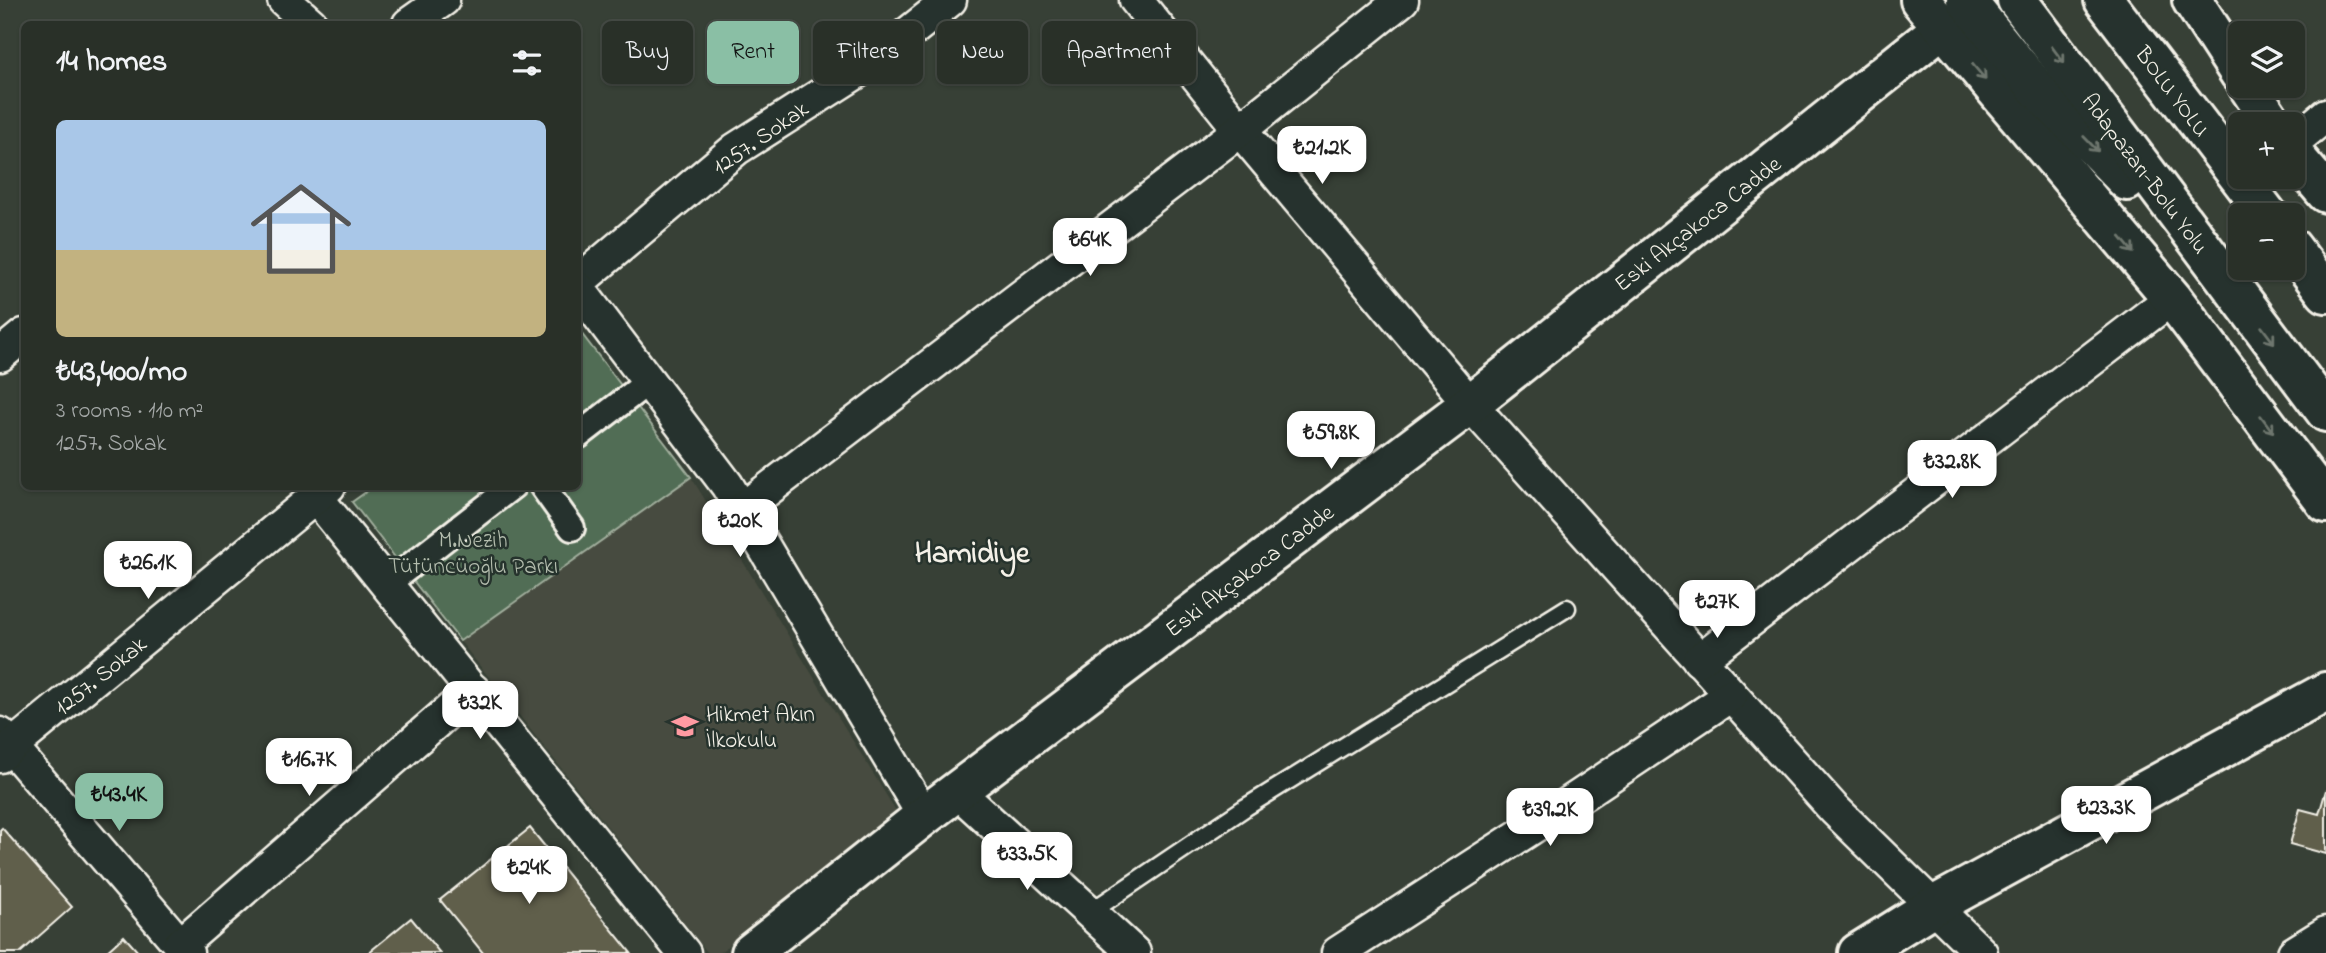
<!DOCTYPE html>
<meta charset="utf-8">
<style>
:root{--surface:#293028;--page:#353c34;--text:#f1f3f6;--muted:#a5a9a8;--line:#454b45;--accent:#8abfa5}
body{margin:0;font-family:"Indie Flower",sans-serif;background:var(--page);color:var(--text);height:100vh;display:flex;flex-direction:column;font-size:26px;white-space:nowrap}
*{box-sizing:border-box;margin:0}
p{font-size:23px;color:var(--muted)}
.icon{flex:none;width:38px;height:38px;fill:none;stroke:currentColor;stroke-width:2;stroke-linecap:round;stroke-linejoin:round}
.map{position:relative;flex:1;overflow:hidden}
.panel{position:absolute;left:21px;top:21px;width:560px;height:469px;display:flex;flex-direction:column;background:var(--surface);border-radius:10px;box-shadow:0 2px 5px #0004,0 0 0 2px var(--line)}
.panel>*{flex:none}
.guide{position:absolute;left:602px;top:21px;width:665px;height:63px;display:flex;gap:14px}
.controls{position:absolute;left:2228px;top:21px;display:grid;gap:14px}
.controls a{display:grid;place-items:center;width:77px;height:77px;border-radius:10px;background:var(--surface);box-shadow:0 2px 5px #0004,0 0 0 2px var(--line);font-size:35px}
.price{position:absolute;translate:-50% -60px;padding:0 16px;border-radius:14px;background:#fff;color:#222;font-size:23px;line-height:46px;filter:drop-shadow(0 2px 4px #0008)}
.price::after{content:'';position:absolute;left:50%;top:42px;width:21px;height:16px;margin-left:-10px;background:inherit;clip-path:polygon(0 0,100% 0,50% 100%)}
.price.on{background:var(--accent);color:#111}
ul{padding:0;list-style:none}
li{display:grid;align-content:center;gap:14px;height:371px;padding:0 35px}
li+li{border-top:2px solid var(--line)}
li span{display:grid;place-items:center;height:217px;border-radius:10px;color:#555}
li>.icon{margin-inline-start:auto}
span .icon{width:126px;height:126px;fill:#fffc;stroke-width:1}
li b{font-size:30px}
h2{display:flex;justify-content:space-between;align-items:center;height:84px;padding:0 35px;font-size:30px}
.pill{padding:0 24px;border-radius:10px;background:var(--surface);box-shadow:0 2px 5px #0004,0 0 0 2px var(--line);font-size:24px;line-height:63px}
.pill.on{background:var(--accent);color:#111}
.map>svg:first-child{display:block}
.built{fill:#474c3f}
.green{fill:#516d54;stroke:#a2af9e;stroke-width:2}
.building{fill:#605f4b;stroke:#f4f1e8;stroke-width:2}
.lines{fill:none;stroke-linecap:round;stroke-linejoin:round}
.service-casing{stroke:#f4f1e8;stroke-width:21}
.pedestrian-casing{stroke:#f4f1e8;stroke-width:30}
.minor-casing{stroke:#f4f1e8;stroke-width:37}
.tertiary-casing{stroke:#f4f1e8;stroke-width:44}
.trunk-casing{stroke:#f4f1e8;stroke-width:44}
.service{stroke:#26332d;stroke-width:16}
.pedestrian{stroke:#26332d;stroke-width:24}
.minor{stroke:#26332d;stroke-width:32}
.tertiary{stroke:#26332d;stroke-width:38}
.trunk{stroke:#26332d;stroke-width:38}
.oneway{stroke:#6e766e}
.labels{text-anchor:middle;stroke-width:5;stroke-linejoin:round;paint-order:stroke}
.street-label{font-size:23px;fill:#f4f1e8;stroke:#26332d}
.park-label{font-size:23px;fill:#b3bcad;stroke:#26332d}
.poi-label{font-size:23px;fill:#f4f1e8;stroke:#26332d;text-anchor:start}
.district-label{font-size:30px;font-weight:bold;fill:#f4f1e8;stroke:#26332d}
</style>
<div class="map">
<svg width="2326" height="953" viewBox="0 0 2326 953">
<rect width="100%" height="100%" fill="#374036"/>
<filter id="ink" filterUnits="userSpaceOnUse"><feTurbulence type="fractalNoise" baseFrequency=".0143" numOctaves="2"/><feDisplacementMap in="SourceGraphic" scale="14" xChannelSelector="R" yChannelSelector="G"/><feConvolveMatrix kernelMatrix="1 2 1 2 8 2 1 2 1" color-interpolation-filters="sRGB"/></filter>
<g filter="url(#ink)">
<!-- built -->
<polygon class="built" points="691,477 896,811 719,953 708,953 460,641"/>
<!-- green -->
<polygon class="green" points="578,329 691,477 460,641 352,502 373,487 578,486"/>
<!-- building -->
<g class="building">
<polygon points="2326,790 2326,854 2290,844 2300,809 2319,814"/>
<polygon points="2,828 72,907 20,953 0,953 0,830"/>
<polygon points="530,828 631,953 483,953 440,900"/>
<polygon points="411,918 440,953 368,953"/>
<polygon points="124,936 139,953 105,953"/>
</g>
<g class="lines">
<!-- service casing -->
<g class="service-casing">
<polyline id="service" points="1089,913 1246,807 1567,608"/>
</g>
<!-- pedestrian casing -->
<g class="pedestrian-casing">
<g id="pedestrian">
<polyline points="578,436 648,382"/>
<polyline points="542,486 572,528"/>
<polyline points="387,584 513,486"/>
</g>
</g>
<!-- minor casing -->
<g class="minor-casing">
<g id="minor">
<polyline points="284,0 311,24"/>
<polyline points="1136,0 1240,130 1470,404 1834,809 1981,953"/>
<polyline points="409,24 443,0"/>
<polyline points="2292,143 2326,115"/>
<polyline points="578,282 736,149 871,63 950,0"/>
<polyline points="578,288 727,485 924,816"/>
<polyline points="0,355 24,335"/>
<polyline points="316,497 684,953"/>
<polyline points="741,510 1240,130 1402,0"/>
<polyline points="1699,660 2172,298"/>
<polyline points="0,734 187,953"/>
<polyline points="0,756 329,486"/>
<polyline points="957,791 1134,953"/>
<polyline points="180,945 473,690"/>
<polyline points="1338,953 1553,814 1731,695"/>
<polyline points="2294,953 2326,933"/>
</g>
</g>
<!-- tertiary casing -->
<g class="tertiary-casing">
<g id="tertiary">
<polyline points="751,953 924,816 1470,404 1942,28"/>
<polyline points="1858,953 1935,905 2326,692"/>
</g>
</g>
<!-- trunk casing -->
<g class="trunk-casing">
<g id="trunk">
<polyline points="1920,0 2172,298 2326,503"/>
<polyline points="1966,0 2039,91 2127,181"/>
<polyline points="2017,0 2326,412"/>
<polyline points="2104,0 2268,215"/>
<polyline points="2192,0 2240,74"/>
<polyline points="2248,86 2273,124"/>
<polyline points="2292,153 2326,193"/>
<polyline points="2292,248 2326,293"/>
</g>
</g>
<!-- service -->
<use href="#service" class="service"/>
<!-- pedestrian -->
<use href="#pedestrian" class="pedestrian"/>
<!-- minor -->
<use href="#minor" class="minor"/>
<!-- tertiary -->
<use href="#tertiary" class="tertiary"/>
<!-- trunk -->
<use href="#trunk" class="trunk"/>
</g>
<!-- one-way arrows -->
<defs><path id="oneway-shaft" d="M-6 0H5M1.5-3L5.5 0L1.5 3" fill="none" stroke-width="1.6" stroke-linecap="round" stroke-linejoin="round" transform="scale(1.75)"/></defs>
<g class="oneway">
<use href="#oneway-shaft" transform="translate(2058 55) rotate(53)"/>
<use href="#oneway-shaft" transform="translate(1979 72) rotate(50)"/>
<use href="#oneway-shaft" transform="translate(2091 144) rotate(46)"/>
<use href="#oneway-shaft" transform="translate(2127 245) rotate(50)"/>
<use href="#oneway-shaft" transform="translate(2268 335) rotate(53)"/>
<use href="#oneway-shaft" transform="translate(2267 424) rotate(53)"/>
</g>
</g>
<!-- icons -->
<defs>
<g id="school-bare" transform="scale(2.1)"><path d="M0-5L7-2L0 1L-7-2ZM-4 1L0 2.5L4 1V4Q0 6-4 4Z" fill="#ff9aa2" stroke="#26332d" stroke-width="2.5" paint-order="stroke"/></g>
</defs>
<g fill-rule="evenodd">
<use href="#school-bare" x="685" y="726"/>
</g>
<g class="labels">
<!-- street labels -->
<g class="street-label">
<text transform="translate(2173 91) rotate(53)" y="8">BOLU YOLU</text>
<text transform="translate(760 137) rotate(-35)" y="8">1257. Sokak</text>
<text transform="translate(2146 173) rotate(53)" y="8">Adapazarı-Bolu Yolu</text>
<text transform="translate(1697 223) rotate(-38)" y="8">Eski Akçakoca Cadde</text>
<text transform="translate(1249 570) rotate(-37)" y="8">Eski Akçakoca Cadde</text>
<text transform="translate(100 675) rotate(-39)" y="8">1257. Sokak</text>
</g>
<!-- park labels -->
<g class="park-label">
<text x="473" y="547">M.Nezih<tspan x="473" dy="26">Tütüncüoğlu Parkı</tspan></text>
</g>
<!-- poi labels -->
<g class="poi-label">
<text x="706" y="721">Hikmet Akın<tspan x="706" dy="26">İlkokulu</tspan></text>
</g>
<!-- district labels -->
<g class="district-label">
<text x="972" y="562">Hamidiye</text>
</g>
</g>
</svg>
<div class="controls">
<a><svg class="icon" aria-label="layers" viewBox="0 0 24 24"><path d="M12 4l9 5-9 5-9-5zM3 14l9 5 9-5"/></svg></a>
<a>+</a>
<a>−</a>
</div>
<b class="price" style="left:1322px;top:186px">₺21.2K</b>
<b class="price" style="left:1090px;top:278px">₺64K</b>
<b class="price" style="left:1331px;top:471px">₺59.8K</b>
<b class="price" style="left:1952px;top:500px">₺32.8K</b>
<b class="price" style="left:740px;top:559px">₺20K</b>
<b class="price" style="left:148px;top:601px">₺26.1K</b>
<b class="price" style="left:1717px;top:640px">₺27K</b>
<b class="price" style="left:480px;top:741px">₺32K</b>
<b class="price" style="left:309px;top:798px">₺16.7K</b>
<b class="price on" style="left:119px;top:833px">₺43.4K</b>
<b class="price" style="left:2106px;top:846px">₺23.3K</b>
<b class="price" style="left:1550px;top:848px">₺39.2K</b>
<b class="price" style="left:1027px;top:892px">₺33.5K</b>
<b class="price" style="left:529px;top:906px">₺24K</b>
<div class="guide">
<a class="pill">Buy</a>
<a class="pill on">Rent</a>
<a class="pill">Filters</a>
<a class="pill">New</a>
<a class="pill">Apartment</a>
</div>
<section class="panel">
<h2>14 homes<svg class="icon" aria-label="filters" viewBox="0 0 24 24"><path d="M4 7h16M4 17h16"/><circle cx="9" cy="7" r="2"/><circle cx="15" cy="17" r="2"/></svg></h2>
<ul>
<li><span style="background:linear-gradient(#a9c7e8 60%,#c2b280 0)"><svg class="icon" aria-label="home" viewBox="0 0 24 24"><path d="M3 11l9-7 9 7M6 9v11h12V9"/></svg></span><div><b>₺43,400/mo</b><p>3 rooms · 110 m²</p><p>1257. Sokak</p></div></li>
</ul>
</section>
</div>
